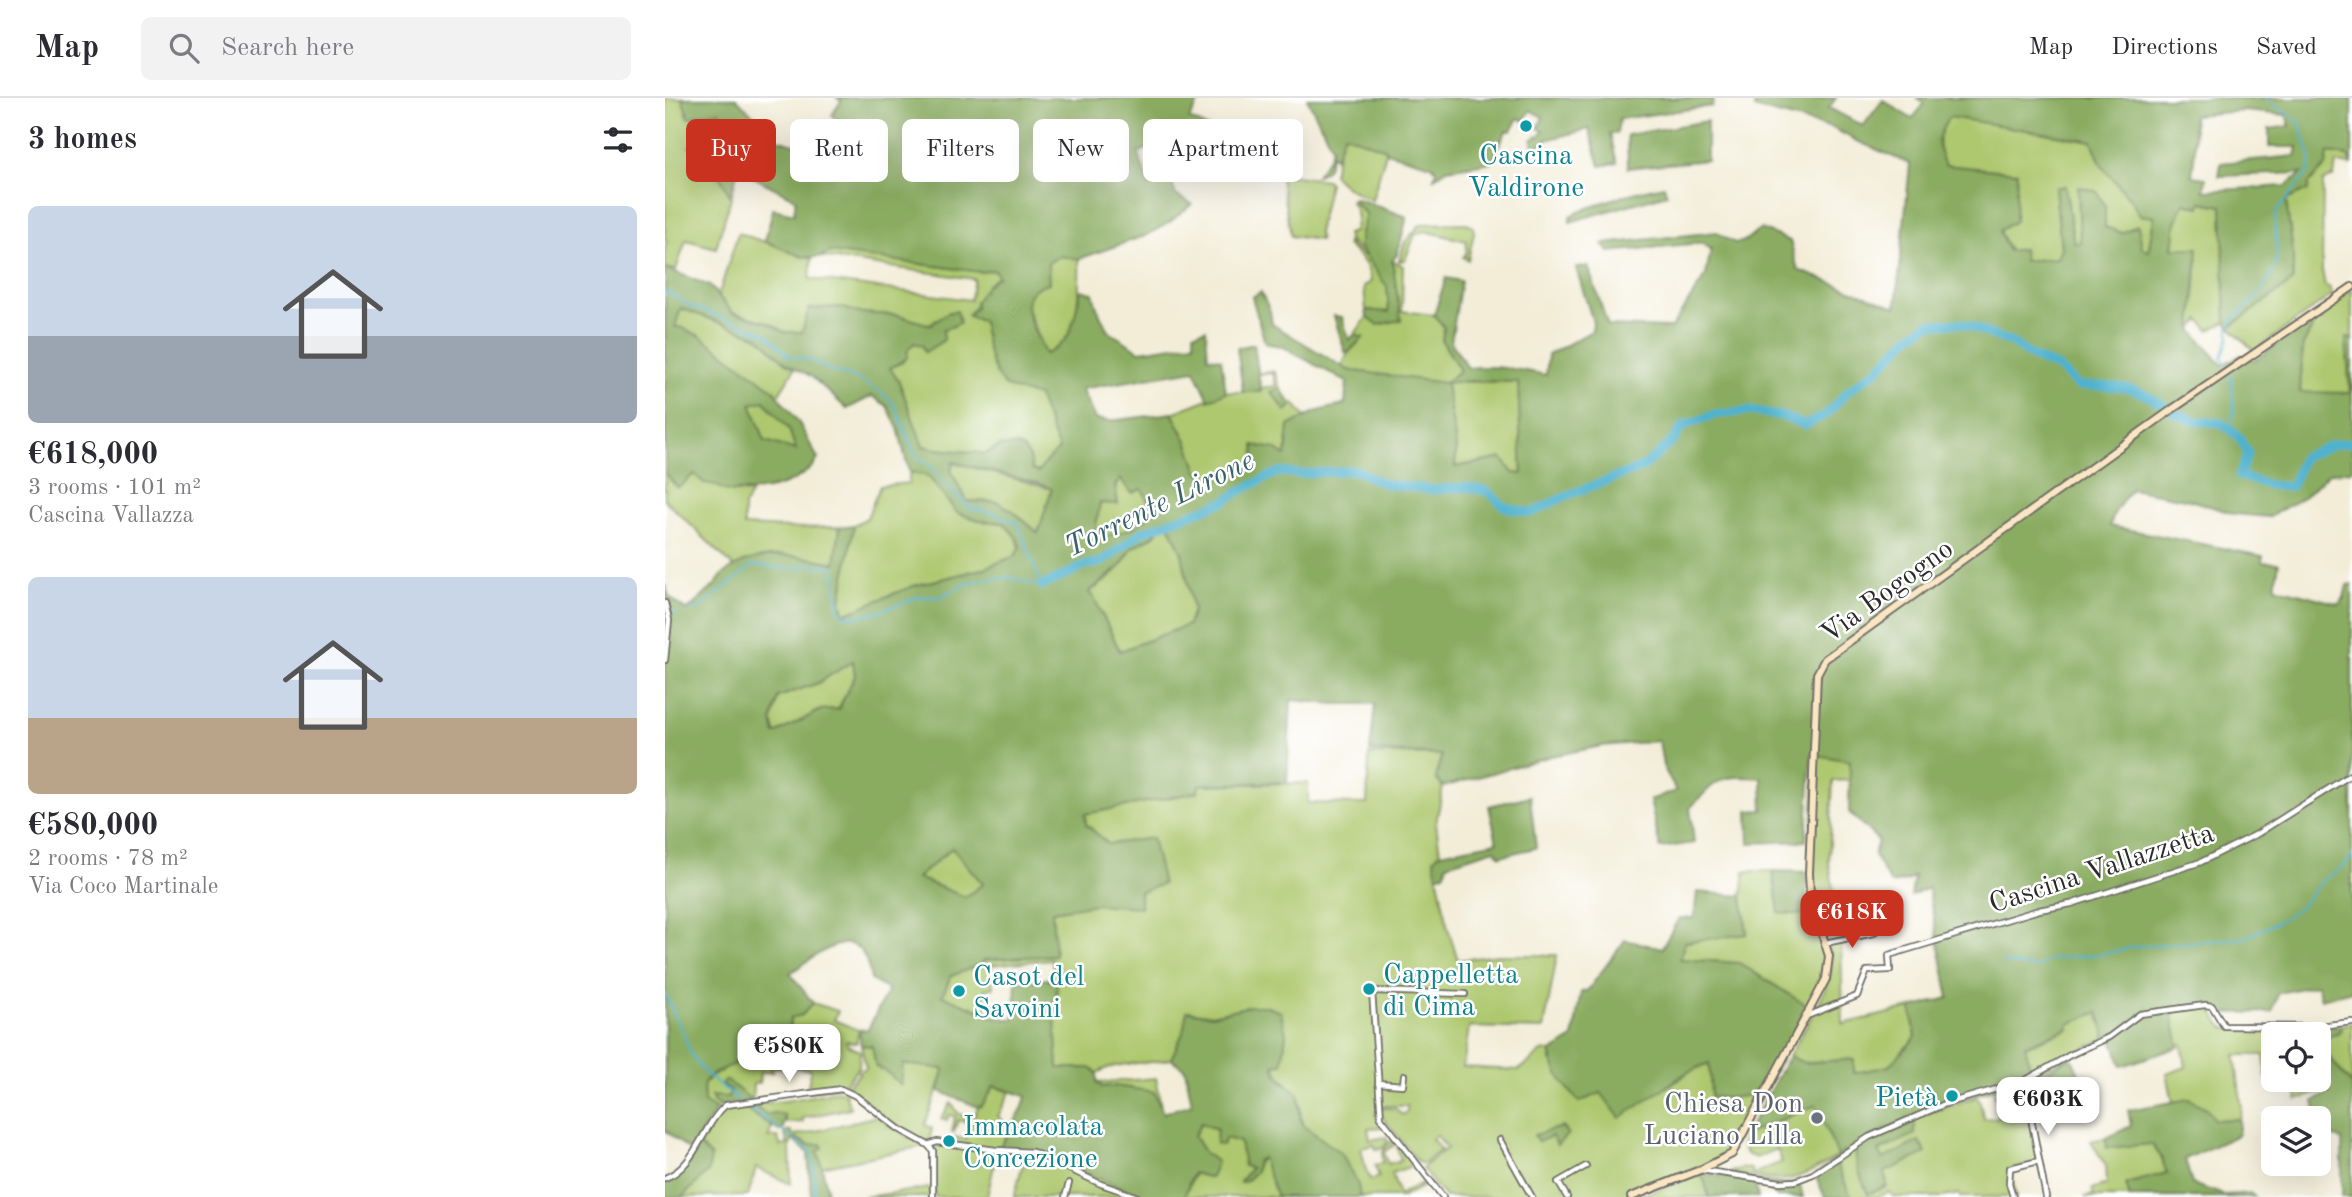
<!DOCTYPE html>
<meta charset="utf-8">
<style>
:root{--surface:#fff;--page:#f2f2f3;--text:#2b2b33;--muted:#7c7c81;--line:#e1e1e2;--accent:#c8321e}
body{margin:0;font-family:"Old Standard TT",serif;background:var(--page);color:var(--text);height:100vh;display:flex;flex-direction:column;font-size:26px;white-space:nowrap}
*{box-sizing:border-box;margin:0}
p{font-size:23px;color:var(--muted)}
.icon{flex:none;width:38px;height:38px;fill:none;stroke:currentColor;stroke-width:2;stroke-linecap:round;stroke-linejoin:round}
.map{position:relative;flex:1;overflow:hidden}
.details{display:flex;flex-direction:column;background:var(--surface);width:665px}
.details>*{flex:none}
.hud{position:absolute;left:21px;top:21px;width:665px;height:63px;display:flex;gap:14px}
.tools{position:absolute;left:1596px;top:924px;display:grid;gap:14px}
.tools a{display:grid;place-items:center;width:70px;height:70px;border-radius:10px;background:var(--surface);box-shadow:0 7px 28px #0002;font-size:35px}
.price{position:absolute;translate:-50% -60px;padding:0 16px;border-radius:14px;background:#fff;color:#222;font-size:23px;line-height:46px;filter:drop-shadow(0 2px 4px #0008)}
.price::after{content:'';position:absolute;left:50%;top:42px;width:21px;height:16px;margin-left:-10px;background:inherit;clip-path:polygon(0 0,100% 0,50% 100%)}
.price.on{background:var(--accent);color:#fff}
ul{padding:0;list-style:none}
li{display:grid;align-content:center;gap:14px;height:371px;padding:0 28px}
li span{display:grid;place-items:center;height:217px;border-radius:10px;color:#555}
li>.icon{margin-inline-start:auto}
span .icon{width:126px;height:126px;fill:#fffc;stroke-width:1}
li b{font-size:30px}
h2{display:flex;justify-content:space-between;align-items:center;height:84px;padding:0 28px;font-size:30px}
.tag{padding:0 24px;border-radius:10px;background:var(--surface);box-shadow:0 7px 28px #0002;font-size:24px;line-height:63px}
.tag.on{background:var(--accent);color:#fff}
header{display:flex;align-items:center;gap:42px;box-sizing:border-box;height:98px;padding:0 35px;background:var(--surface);border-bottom:2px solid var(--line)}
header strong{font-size:33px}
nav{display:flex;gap:38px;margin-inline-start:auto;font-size:24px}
.search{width:490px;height:63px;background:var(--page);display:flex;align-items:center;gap:18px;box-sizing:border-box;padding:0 24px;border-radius:10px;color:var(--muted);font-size:26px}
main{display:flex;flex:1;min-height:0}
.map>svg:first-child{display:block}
.green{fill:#adc86e;stroke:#6c7a4c;stroke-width:2}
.forest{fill:#8aac61;stroke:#5a6c46;stroke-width:2;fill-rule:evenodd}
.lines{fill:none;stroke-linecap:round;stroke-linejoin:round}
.stream{stroke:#4fb2ce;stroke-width:2}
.river{stroke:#4fb2ce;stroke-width:9}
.minor-casing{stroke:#716f68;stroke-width:8}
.secondary-casing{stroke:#716f68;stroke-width:10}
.minor{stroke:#fff;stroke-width:4.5}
.secondary{stroke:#fbe6c4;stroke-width:6}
.culture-dot{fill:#0f9aa8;stroke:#fff;stroke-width:2.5}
.worship-dot{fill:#6b7280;stroke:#fff;stroke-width:2.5}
.labels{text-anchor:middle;stroke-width:5;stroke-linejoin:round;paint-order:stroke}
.culture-label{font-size:28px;fill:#0d838f;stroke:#fff;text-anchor:start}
.street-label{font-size:28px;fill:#2b2b2b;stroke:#fff}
.worship-label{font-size:28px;fill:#5b616d;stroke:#fff;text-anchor:end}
.water-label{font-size:30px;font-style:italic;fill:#39616c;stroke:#fff}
</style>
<header>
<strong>Map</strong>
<div class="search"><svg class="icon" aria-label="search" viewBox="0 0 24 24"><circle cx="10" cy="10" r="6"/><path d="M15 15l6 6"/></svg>Search here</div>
<nav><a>Map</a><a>Directions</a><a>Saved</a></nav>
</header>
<main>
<section class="details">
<h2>3 homes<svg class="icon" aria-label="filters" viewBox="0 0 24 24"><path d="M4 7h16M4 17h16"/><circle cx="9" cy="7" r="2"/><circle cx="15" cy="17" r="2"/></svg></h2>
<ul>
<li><span style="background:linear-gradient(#c9d6e8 60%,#9aa5b1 0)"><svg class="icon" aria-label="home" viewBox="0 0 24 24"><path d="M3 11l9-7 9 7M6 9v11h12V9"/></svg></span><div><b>€618,000</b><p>3 rooms · 101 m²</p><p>Cascina Vallazza</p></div></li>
<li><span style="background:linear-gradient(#c9d6e8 65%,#b9a48a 0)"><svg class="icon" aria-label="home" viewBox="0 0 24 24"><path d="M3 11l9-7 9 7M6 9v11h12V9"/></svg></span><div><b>€580,000</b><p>2 rooms · 78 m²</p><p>Via Coco Martinale</p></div></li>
</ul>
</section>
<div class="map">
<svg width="1687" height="1099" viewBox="0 0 1687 1099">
<rect width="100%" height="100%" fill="#fff"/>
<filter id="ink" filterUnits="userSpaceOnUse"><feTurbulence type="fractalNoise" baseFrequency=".0143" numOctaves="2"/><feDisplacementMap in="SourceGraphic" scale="14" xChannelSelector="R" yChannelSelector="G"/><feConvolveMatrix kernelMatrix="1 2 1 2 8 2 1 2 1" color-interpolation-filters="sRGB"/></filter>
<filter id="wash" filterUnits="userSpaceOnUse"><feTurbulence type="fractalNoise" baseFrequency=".00686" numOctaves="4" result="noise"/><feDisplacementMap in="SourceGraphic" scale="28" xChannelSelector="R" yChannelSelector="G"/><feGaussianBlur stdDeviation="1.57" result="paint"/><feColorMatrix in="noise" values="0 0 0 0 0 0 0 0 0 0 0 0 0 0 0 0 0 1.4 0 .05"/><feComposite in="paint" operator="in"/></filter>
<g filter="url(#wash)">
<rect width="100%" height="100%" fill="#f3edd8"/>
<!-- green -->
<g class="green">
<polygon points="0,0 17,0 24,20 53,13 85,53 68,59 41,50 49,56 53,75 66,99 51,150 21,142 11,172 0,170 0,148 2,145 0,141"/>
<path d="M1284 18 1427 43 1437 68 1466 102 1475 117 1489 119 1483 154 1477 150 1472 127 1457 135 1440 129V107L1413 88 1416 145H1409L1399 88 1390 90 1396 150 1392 161C1357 163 1350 168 1334 133L1352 74 1280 68C1269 45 1272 40 1284 18Z"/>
<path d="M679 35 722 51 707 102C692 96 678 89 668 76L675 42Z"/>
<path d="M1663 55 1683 58 1686 67 1671 65 1669 78 1658 84 1657 172 1660 188 1664 189 1667 197 1589 253 1565 229 1628 183V156L1621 102C1638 89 1659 78 1663 55Z"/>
<polygon points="621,77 662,82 664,85 653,135 655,142 626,138 616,83 616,79"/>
<path d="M687 101 701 117 695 139V150L684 143 682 136 689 134C692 121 694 114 685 103Z"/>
<polygon points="1536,104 1557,108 1561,224 1544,232 1535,222 1527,232 1533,161 1508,151 1511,124 1519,105 1534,109"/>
<polygon points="802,125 808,129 809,135 803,162 798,159 801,156 802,143 759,133 750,137 740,162 734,163 740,144 756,126"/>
<path d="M73 135 127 153 136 159 147 158 145 181 305 202 309 181 156 159 164 154 316 174 329 172 333 177C320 189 316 205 303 216L307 220 318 223C319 239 327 278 341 287 349 293 364 295 373 298L394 352 382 362 374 374 367 372 337 346 320 356C299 352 279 354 258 349L234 284 225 270 238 264 243 251 249 245 257 247 260 253 279 242 278 232 281 229 290 228 272 221 265 227 232 217 195 215 175 209 144 211 138 234H120L102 224 67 214 53 199Z"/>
<path d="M682 144 702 160 722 189 724 215 701 212 699 188 706 184C703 165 696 160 682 147Z"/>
<path d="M395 158 414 161C415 183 414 234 395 249 391 252 384 254 380 256L361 208 363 196 371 188 383 165Z"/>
<polygon points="727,162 738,168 737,213 769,217 779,229 777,243 795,272 782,284 853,284 857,376 848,375 837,360 790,369 791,347 677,268 683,255 698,240 689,237 702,219 713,226 735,222"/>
<polygon points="1687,191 1687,241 1681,241 1685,295 1635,295 1638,247 1652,220 1651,217"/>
<polygon points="16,210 94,239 120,264 130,270 113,297 35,238 9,230"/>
<polygon points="610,273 615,290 607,294 621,312 629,305 640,319 624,328 621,359 589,347 591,369 551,383 533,373 522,343 507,315 561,294 596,294 596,290 611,288 608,275 593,276"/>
<polygon points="99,302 124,331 131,352 100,343 86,306"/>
<polygon points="288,364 387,391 373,435 348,413 333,404 302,403 286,374"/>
<polygon points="244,374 263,378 292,415 317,423 339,425 352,440 355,449 350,458 317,471 248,488 179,516 176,502 189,427 202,420 215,388 244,385"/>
<path d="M0 375 13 389 29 376 52 385 63 393 87 395 79 408V428L127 430 175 429 170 465C137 458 100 451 69 469L0 402Z"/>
<path d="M455 380 472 392 477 390 488 413C476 432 450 437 429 439L435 405 453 406 450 387Z"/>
<polygon points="504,426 517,455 528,512 523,527 455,553 430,502 424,494 442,482 455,469 468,449 487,439 498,427"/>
<polygon points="188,562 190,578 173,611 155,612 111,637 107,623 113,599 153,585"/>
<path d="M704 656 777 657 771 681 778 689 771 725 775 755 769 761 783 830 793 862 833 857H892L879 931 804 929 798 969 854 972 879 952 886 954V963L936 995 990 996 1014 982 1023 974 1045 964 1063 1000 1097 996 1066 1051 1057 1060 960 1099H780L757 1070 782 1050 771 1037 767 1041 776 1052 759 1065H754L718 1020 716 1013 719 1010 731 1011 737 1017 742 1014V1008H719L710 1016 718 1029 703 1030 705 1042 721 1039 723 1041 718 1050 711 1051 709 1047 696 1050 701 1072 706 1082 714 1079 710 1067 718 1065C716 1054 719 1046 730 1042L732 1045 719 1054 723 1066 736 1062 732 1050 735 1048 750 1067 727 1075 734 1097 762 1082 772 1095 770 1096 762 1086 738 1099H695C692 1083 681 1063 669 1051 661 1042 646 1039 639 1028 634 1021 637 1014 635 1007 631 989 614 983 609 966 620 959 619 949 621 936L585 908 547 917 523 913 518 935 506 961C481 967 455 962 432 975L425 970 393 971 390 920 392 887 382 881 389 880 387 861 326 867 328 890 320 891 321 914 277 898 286 878 317 866 319 862 390 857 387 813 430 806 475 808V794L443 746 421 726 420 716 533 694V687L643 685V705L702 706Z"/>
<path d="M1151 656 1185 663V682L1168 683 1164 765 1176 836 1178 926 1246 910 1251 939 1224 968 1188 976 1189 961 1139 965 1124 958C1137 933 1162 898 1166 870 1169 845 1151 822 1149 797 1144 751 1149 703 1151 656Z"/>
<polygon points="287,750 319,786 300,799 252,780"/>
<path d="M1080 773H1108L1114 815 1147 817C1165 859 1165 869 1144 909L1074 865 1015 861 1020 844 1082 836 1077 798Z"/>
<path d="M148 905 173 913 169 922 194 932 191 945 181 943 182 947 195 953 194 969 178 988 142 994 146 971 133 970 129 967 106 970 108 974H95L94 985 88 986 87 1002 66 993 63 999 49 1005 57 1008 51 1012 39 1004 38 987C49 974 87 954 103 953 110 953 119 955 126 956L135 944C126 936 122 930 126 919L137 917Z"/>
<path d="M1541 909 1546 910 1554 925 1560 930 1640 931 1638 936H1608V980H1601L1599 957H1570L1577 1011 1575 1021 1550 1022C1539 1005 1528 1001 1508 1004L1502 976 1521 969 1517 946H1513L1507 912Z"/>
<polygon points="1434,914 1441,940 1367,977 1360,948 1404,931 1403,926"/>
<polygon points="1687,925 1687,987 1654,947 1654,942 1674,934 1671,928"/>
<polygon points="196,947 207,948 211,969 221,973 235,986 238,966 280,971 260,1027 267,1030 265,1042 261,1044 235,1031 180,990 194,976 193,974 201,970"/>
<polygon points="491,980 497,1015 452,988 437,989 432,985"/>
<polygon points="1654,981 1663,992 1632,1002 1634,982"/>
<path d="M1358 986 1373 1064 1346 1072 1351 1099H1295L1294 1096 1278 1099H1229L1224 1094 1211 1099H1186L1170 1062 1193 1048C1189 1064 1197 1081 1203 1096L1222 1089 1214 1053 1250 1036 1249 1020 1311 999 1314 1001 1319 1021 1333 1019V1014L1344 1011 1333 1005 1329 995Z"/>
<polygon points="329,988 345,994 333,1018 346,1031 332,1054 322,1099 270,1099 270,1047 332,1054 287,1044 288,1039 300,1041 313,1009 317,1008"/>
<polygon points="169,994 180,994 185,1010 138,1020 138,1024 121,1025 120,1017 109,1015 102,1017 87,1006 120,1003"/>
<polygon points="286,1005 293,1015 303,1020 303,1025 293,1022 289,1034 287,1034 290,1018 284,1017 282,1022 276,1021"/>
<path d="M79 1007 107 1029 103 1040 113 1039 115 1048 123 1047 120 1036 122 1033H126L127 1037 139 1036 212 1018 226 1029 259 1048 156 1069C152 1046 149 1051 131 1040L127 1042 125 1048 126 1086 91 1070 83 1098 17 1099 43 1074 34 1047C47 1026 52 1008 79 1007Z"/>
<path d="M1151 1007 1173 1058C1125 1089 1118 1083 1064 1075L1078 1070 1086 1071 1088 1076 1117 1064 1112 1051 1091 1060 1081 1056 1077 1046 1081 1036Z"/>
<path d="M536 1025C550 1030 560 1040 575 1044L579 1067 586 1070 575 1083 598 1059 612 1099H519L539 1054 529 1038Z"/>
<polygon points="1441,1040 1442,1050 1487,1046 1495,1057 1502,1075 1461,1086 1465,1099 1419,1099 1429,1097 1427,1091 1442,1086 1441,1068 1426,1043"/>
<polygon points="361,1054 401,1066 481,1099 349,1099"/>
<polygon points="1035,1077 1039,1081 1044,1099 974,1099 1030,1078"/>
<polygon points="265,1090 265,1099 199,1099"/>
</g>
<!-- forest -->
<g class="forest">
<path d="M17 0H71L112 41 161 55 183 34 167 17 176 3 172 0H536L524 21 563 39 584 65 570 72 525 53 526 63 500 64 494 45 473 55 484 88 493 81 504 77 511 97 527 106 505 124 482 137 414 161 395 158 383 165 384 185C344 194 369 230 380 256 410 244 408 221 416 192L428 195 432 210 443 233 475 253 529 245V235L541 231 543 259 556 261 561 294 544 302 530 272 416 291 430 321 444 323 507 315 522 343 533 373 551 383 591 369 589 347 610 351 621 358 624 328 650 314 680 306 682 284 618 249 600 245 587 199 596 194 605 213 607 226 683 272 780 285 795 272 777 243 779 229 769 217 781 180 796 183 786 244 803 270C829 267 854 271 881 277L883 257 927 233 928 224 911 170 923 168 943 228 1006 230 1041 177 1046 151 1036 145 944 154 938 146 1052 134C1075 152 1074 146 1096 131L1125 143 1133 172 1231 209 1245 66 1192 43 1168 30 1089 10 1091 0H1171L1164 10 1198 28 1218 2 1247 21 1259 6 1252 0H1687V67L1683 58 1663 55 1661 68 1644 85 1643 92 1621 102 1628 156V183L1565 229 1561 224 1557 108 1536 104 1535 109 1519 105 1511 124 1508 150H1533L1527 232 1557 267 1576 257 1590 262 1651 217 1652 220 1638 247 1635 294 1685 295 1681 240 1687 241V372L1664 375 1640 398 1604 419 1570 416 1525 402 1466 391 1450 414 1445 428 1598 458 1597 464 1614 465 1610 489 1674 506 1679 500 1682 487 1687 486V893L1656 901 1652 887 1613 895 1607 914 1555 915 1547 907 1506 911 1514 949 1457 968 1446 939 1441 940 1433 914 1403 926 1404 930 1360 947 1367 977 1359 982C1292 1001 1231 1020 1173 1058L1151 1007 1081 1036 1124 958 1139 965 1189 961V975L1224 968 1251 939 1246 910 1284 900 1263 790 1246 798 1249 778 1244 782 1226 786 1209 757 1213 742 1184 714 1185 663 1147 656 1141 743 1084 745 1083 713 1098 712 1097 680C1054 677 1055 679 1025 710L1029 745 995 750 985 702 1011 693 998 668 994 643 937 648 886 658 778 689 771 681 777 657 705 653 710 606H670L626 602 622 684 534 687 533 694 420 716 421 726 443 746 487 740 498 786 475 794V809L430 806 387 813 390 857 319 862 317 866 286 878 277 898C301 904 324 922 349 921L351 883 382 881 392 886 390 920 393 970H425L432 975V985L437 989 452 988 489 994 498 1015 527 1006 520 971 506 961 518 935 522 913 547 917 585 908H601L616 914 621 936 617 966 609 967 613 979 634 996 635 1019 639 1028 677 1056 693 1087 695 1099H612L597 1060 592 1063 591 1073 580 1084H575L586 1070 579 1068 575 1044 561 1040 557 1047 551 1046 552 1031 536 1025 529 1038 539 1054 552 1064 546 1080 528 1075 519 1099H479L379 1058 347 1053 339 1056 332 1054 358 1009 361 998 329 988 317 1008 313 1009 274 993 279 971 238 966 236 987 221 973 211 969 207 948 196 947 194 932 203 931 223 892 206 882C197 818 157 854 125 875L148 905 137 917 126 920 124 927 127 937 122 944 129 950 126 956 110 960 100 953C87 961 45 971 39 986 37 990 39 999 39 1004L51 1012 25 1053 0 1032V487L4 499 22 513C31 504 41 496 50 487 54 483 55 478 60 475 92 450 133 457 170 465L175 429 189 427 176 502 179 516 248 488 317 471 350 458 355 449 352 440 339 425 317 423 292 415 263 378 244 374 233 330 222 308 207 298 182 311 147 279 120 264 94 239 16 210 10 229H15L35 238 108 291 134 325 153 361C136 386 103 394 75 393 71 393 67 394 64 393 52 391 56 386 39 385L29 376 13 390 0 375V170L45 188 67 214 102 224 120 234H137L144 211 175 209 195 215 232 217 265 227 284 214 292 213 295 225 278 232 279 242 260 254 257 247 249 245 243 251 242 260 225 270 234 284 258 348C279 354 299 352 320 356 342 344 364 340 367 372L374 374 382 362 394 352 373 298C364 295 349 293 341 288 327 279 319 239 318 223L303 218 311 209 310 204 322 187 333 178 329 172 316 174 164 154C144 168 121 151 100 143L108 111 129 116 131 101 73 71 66 99 53 75 49 56 41 50 24 49 34 39 49 37 67 49 68 59 84 52 53 13 24 20ZM1579 13 1621 17 1625 28 1604 31V49H1633L1631 58 1556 65 1554 78 1637 75 1621 88 1539 93 1541 80 1527 78 1530 51 1528 17ZM1284 19 1427 43 1437 68 1466 102 1475 117 1489 119 1484 153 1477 150 1473 127 1457 135 1440 129V107L1431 93 1413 88 1415 145H1409L1400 88 1390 90 1396 150 1392 160 1359 163 1358 151 1343 153 1334 133 1350 123 1352 74 1280 67C1269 45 1272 39 1284 19ZM805 283 853 284 857 376 848 375 837 360 790 369 791 347 781 285ZM99 303 124 331 131 352 100 343 86 306ZM288 364 372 385 387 391 373 435 348 413 333 404 302 403 286 374ZM455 381 467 395 477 391 488 413C476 431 450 437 429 439L435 405 453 406 450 388ZM504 426 517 455 528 512 523 527 455 553 430 502 424 494 455 469 468 449 487 439 498 427ZM188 563 190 578 174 611 156 612 110 636 107 623 113 599 153 585ZM287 750 318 786 300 799 252 780Z"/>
<path d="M642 0H1049L1047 8 954 21 952 36H945L952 65 935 68 924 31 881 42 872 49 867 46V42L872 38 874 39 878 33 873 30 878 19 865 12 859 23 853 20 846 33H841L827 64 782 71 768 81 772 74 767 67 721 54V51L679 36 670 60 666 56C664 67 663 75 651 77L664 59 667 49Z"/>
<polygon points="1042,23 1042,62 963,70 962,37"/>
<path d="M999 88 1002 96 905 124V118C938 103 963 95 999 88Z"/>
<polygon points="690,100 742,119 732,157 727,162 736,222 713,227 702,219 701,212 724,214 722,189 695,150 695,139 701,117 687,101"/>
<polygon points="669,218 677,219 684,242 689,237 698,239 683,255 680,254"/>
<polygon points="589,246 596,294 578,294 572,250"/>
<polygon points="615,290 627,307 621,313 606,294"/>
<polygon points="865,698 871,750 835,758 830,751 782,766 780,774 773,778 771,774 769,760 775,755 832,744 824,708"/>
<polygon points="1108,773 1142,774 1141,798 1147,817 1114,815"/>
<path d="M1032 794 1077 798 1082 836 1020 844 1015 861 1074 865 1144 909 1097 996 1063 1000 1046 999 1044 965 1023 974 955 1020 936 995 914 1004C902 990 887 973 886 954L908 940 916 894 923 892 960 842 997 850 1014 820H1029Z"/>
<polygon points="1671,928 1676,931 1674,934 1654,942 1654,936 1638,936 1640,931"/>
<polygon points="1654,947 1687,987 1687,1099 1677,1099 1677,1041 1656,1036 1649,1003 1665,995 1654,981"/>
<polygon points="1406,959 1416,980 1397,991 1395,988 1378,996 1364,997 1362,985"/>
<polygon points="61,982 87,1002 57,1008 49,1005 46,998 63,999 66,993 56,986"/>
<polygon points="1524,1001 1542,1010 1550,1022 1575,1021 1573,1037 1520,1061 1527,1086 1559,1097 1585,1095 1590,1099 1465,1099 1461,1086 1502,1075 1495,1057 1487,1046 1442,1050 1441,1040 1466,1028 1463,1012"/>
<polygon points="87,1006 102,1017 109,1015 120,1017 118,1032 114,1033 86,1015 79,1007"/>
<path d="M1249 1020 1250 1036 1214 1053 1218 1061 1254 1043 1261 1055 1220 1074 1222 1088 1203 1096C1198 1084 1189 1066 1191 1053 1194 1040 1236 1026 1249 1020Z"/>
<polygon points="897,1029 903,1036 892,1047 887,1038 873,1044 869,1037"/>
<polygon points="131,1040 142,1047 156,1046 158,1050 153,1053 162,1090 159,1099 146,1099 143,1054 127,1042"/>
<polygon points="34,1047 46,1059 43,1074 17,1099 0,1099 0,1082 12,1076"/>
<polygon points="1170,1062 1186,1099 1160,1099 1150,1077"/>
<polygon points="1037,1075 1117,1086 1130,1085 1135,1087 1138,1099 1112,1099 1104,1091 1090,1088 1093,1099 1044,1099 1039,1081 1035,1078"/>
</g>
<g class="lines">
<!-- stream -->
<g class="stream">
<polyline points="0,196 4,194 23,207 102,236 124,258 146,262 166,273 191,280 217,295 229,306 250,357 268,370 282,389 305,410 328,415 353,425 377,488"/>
<polyline points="1563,270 1557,259 1564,239 1564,231 1568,222 1596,194 1610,170 1612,158 1610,122 1612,113 1644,73 1646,62 1634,23 1604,4 1602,0"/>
<polyline points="1565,331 1569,312 1566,277"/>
<polyline points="28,513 32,512 88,467 126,471 141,467 168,468 174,511 176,515 188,519 214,514 253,499 275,499 305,484 342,479 377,488"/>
<polyline points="5,514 11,515"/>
<polyline points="1339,865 1371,870 1387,861 1438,856 1470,849 1579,840 1615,823 1636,808 1655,785 1681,766 1687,757"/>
<polyline points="0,896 18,935"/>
<path d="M19 936C29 975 47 978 74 1003"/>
<polyline points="79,1006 145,1053 149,1069 150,1099"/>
</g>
<!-- river -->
<g class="river">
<polyline points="1508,314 1529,323 1557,325 1574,339 1583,355 1574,378 1604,387 1626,389 1638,359 1667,347 1687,344"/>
<path d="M377 488 421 467 437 464 477 434 558 404 575 393 613 374 635 376 690 372 720 386 769 392 800 389 822 393 840 409 866 415 903 397 978 369 1009 342 1018 328 1048 317 1084 313 1116 318 1140 327 1161 317 1183 293 1211 273 1244 239 1263 226 1296 225 1345 244 1369 260 1392 269 1413 288C1454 288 1468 286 1504 311"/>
</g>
</g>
</g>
<g filter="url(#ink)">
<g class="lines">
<!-- minor casing -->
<g class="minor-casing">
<g id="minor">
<polyline points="0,505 4,522 0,562"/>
<polyline points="1160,845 1209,835"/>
<polyline points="1142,918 1192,898 1202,873 1225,872 1224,857 1374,812 1406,806 1536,764 1592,736 1687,676"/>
<polyline points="1359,983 1381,1099"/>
<polyline points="713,985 738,987 739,977"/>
<polyline points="835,1042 867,1099"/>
<polyline points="263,1047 272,1044 331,1052 368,1054 436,1086 473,1099"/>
<polyline points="263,1047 268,1053 268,1099"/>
<polyline points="1036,1072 1115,1084 1130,1083 1148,1076 1204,1039 1280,1006 1359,983 1405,957 1444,939 1475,916 1540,907 1547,908 1559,928 1647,929 1687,924"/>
<path d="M0 1080C31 1069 37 1027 61 1007L176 991 191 998 234 1031 263 1047"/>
<polyline points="400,1099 404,1085"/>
<polyline points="778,1099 716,1020 707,893 800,896"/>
<polyline points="902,1099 893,1084 921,1068"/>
<polyline points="1348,1099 1344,1085 1345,1070 1374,1063"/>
</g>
</g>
<!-- secondary casing -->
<g class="secondary-casing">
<polyline id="secondary" points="966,1099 1035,1072 1067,1056 1161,881 1164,858 1145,797 1144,775 1152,576 1160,561 1509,310 1687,189"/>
</g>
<!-- minor -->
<use href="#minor" class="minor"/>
<!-- secondary -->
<use href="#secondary" class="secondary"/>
</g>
</g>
<!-- markers -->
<g class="culture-dot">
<circle cx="861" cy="28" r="7"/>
<circle cx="704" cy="891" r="7"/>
<circle cx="294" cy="893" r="7"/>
<circle cx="1287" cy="998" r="7"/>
<circle cx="284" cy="1043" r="7"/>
</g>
<circle class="worship-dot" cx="1152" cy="1020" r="7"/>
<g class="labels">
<!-- culture labels -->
<g class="culture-label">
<text x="861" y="66" text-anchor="middle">Cascina<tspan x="861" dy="32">Valdirone</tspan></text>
<text x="718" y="885">Cappelletta<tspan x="718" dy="32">di Cima</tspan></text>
<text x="308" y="887">Casot del<tspan x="308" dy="32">Savoini</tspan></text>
<text x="1273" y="1008" text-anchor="end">Pietà</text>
<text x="298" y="1037">Immacolata<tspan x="298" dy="32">Concezione</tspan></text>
</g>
<!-- street labels -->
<g class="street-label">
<text transform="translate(1221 492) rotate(-36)" y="10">Via Bogogno</text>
<text transform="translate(1436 769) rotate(-18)" y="10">Cascina Vallazzetta</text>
</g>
<!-- worship labels -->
<g class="worship-label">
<text x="1138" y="1014">Chiesa Don<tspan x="1138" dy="32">Luciano Lilla</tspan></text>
</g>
<!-- water labels -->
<g class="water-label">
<text transform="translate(494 405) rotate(-26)" y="10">Torrente Lirone</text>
</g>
</g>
</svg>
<div class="tools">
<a><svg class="icon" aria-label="locate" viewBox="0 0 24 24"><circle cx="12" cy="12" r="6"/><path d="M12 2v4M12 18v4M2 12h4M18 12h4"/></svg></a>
<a><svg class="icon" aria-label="layers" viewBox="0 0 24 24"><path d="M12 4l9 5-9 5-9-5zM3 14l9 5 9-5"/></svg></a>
</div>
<b class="price on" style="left:1187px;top:852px">€618K</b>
<b class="price" style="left:124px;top:986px">€580K</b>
<b class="price" style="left:1383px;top:1039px">€603K</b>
<div class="hud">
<a class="tag on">Buy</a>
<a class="tag">Rent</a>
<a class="tag">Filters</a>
<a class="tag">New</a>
<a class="tag">Apartment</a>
</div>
</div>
</main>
